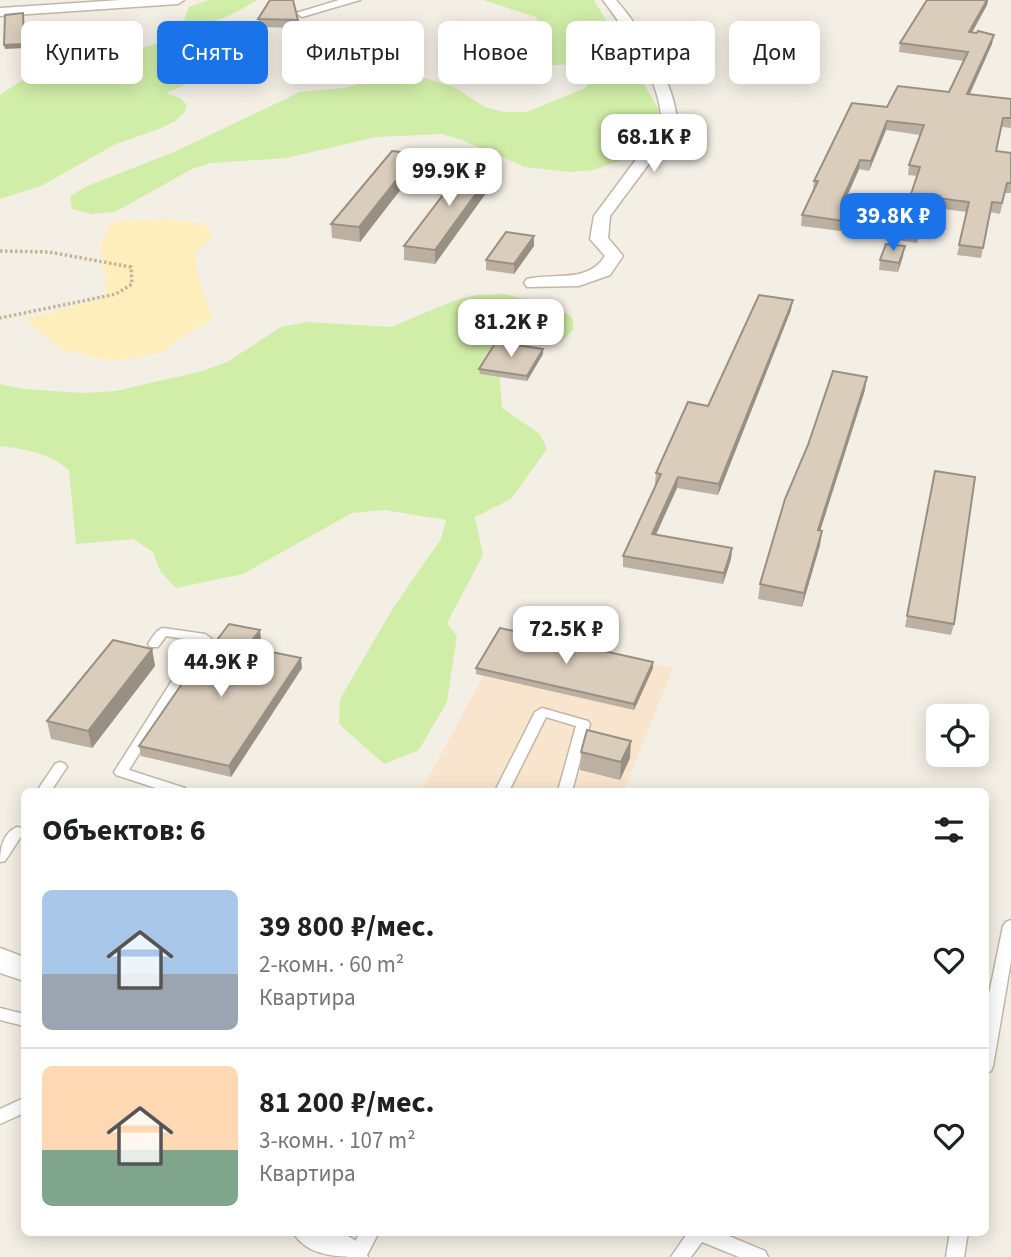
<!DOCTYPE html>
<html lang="ru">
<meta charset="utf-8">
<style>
:root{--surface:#fff;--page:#f6f6f6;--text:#202124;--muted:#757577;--line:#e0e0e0;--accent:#1a73e8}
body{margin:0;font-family:"Source Sans 3",sans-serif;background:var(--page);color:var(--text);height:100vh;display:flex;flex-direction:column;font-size:26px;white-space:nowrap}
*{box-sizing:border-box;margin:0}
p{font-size:23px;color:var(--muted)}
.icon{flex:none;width:38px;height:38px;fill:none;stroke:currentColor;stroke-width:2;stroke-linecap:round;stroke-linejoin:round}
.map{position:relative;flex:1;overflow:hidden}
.drawer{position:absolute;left:21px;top:788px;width:968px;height:448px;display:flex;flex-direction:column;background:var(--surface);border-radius:10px;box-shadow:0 4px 18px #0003}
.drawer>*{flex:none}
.banner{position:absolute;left:21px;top:21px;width:970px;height:63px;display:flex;gap:14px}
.tools{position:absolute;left:926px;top:704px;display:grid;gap:14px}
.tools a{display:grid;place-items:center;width:63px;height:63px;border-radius:10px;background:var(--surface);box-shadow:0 4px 18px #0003;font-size:35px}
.price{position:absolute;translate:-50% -60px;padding:0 16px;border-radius:14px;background:#fff;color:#222;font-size:23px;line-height:46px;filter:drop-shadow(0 2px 4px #0008)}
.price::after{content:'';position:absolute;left:50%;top:42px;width:21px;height:16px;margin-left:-10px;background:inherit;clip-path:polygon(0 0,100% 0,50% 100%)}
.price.current{background:var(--accent);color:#fff}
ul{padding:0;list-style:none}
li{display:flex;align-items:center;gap:21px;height:175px;padding:0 21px}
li+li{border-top:2px solid var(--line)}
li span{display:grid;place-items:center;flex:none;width:196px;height:140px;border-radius:10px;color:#555}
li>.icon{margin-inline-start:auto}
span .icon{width:84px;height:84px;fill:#fffc;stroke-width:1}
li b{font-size:30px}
h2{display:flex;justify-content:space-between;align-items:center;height:84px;padding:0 21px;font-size:30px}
.tag{padding:0 24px;border-radius:10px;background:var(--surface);box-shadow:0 4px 18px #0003;font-size:24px;line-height:63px}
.tag.current{background:var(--accent);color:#fff}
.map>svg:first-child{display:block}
.commercial{fill:#f9e5cd}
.green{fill:#d1eea8}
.sand{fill:#feeebc}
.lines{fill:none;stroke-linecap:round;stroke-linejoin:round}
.lane-casing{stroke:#c1b7a6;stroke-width:3}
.street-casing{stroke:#c1b7a6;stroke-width:3}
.path{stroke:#c5b396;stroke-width:3.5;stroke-dasharray:2.5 2.5;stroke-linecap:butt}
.lane{fill:#fff;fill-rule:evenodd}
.street{fill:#fff;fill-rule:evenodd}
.wall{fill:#bbb0a2}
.shaded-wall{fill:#999084}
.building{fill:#dacdbc;stroke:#999084;stroke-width:2}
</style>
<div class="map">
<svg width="1011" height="1257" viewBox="0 0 1011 1257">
<rect width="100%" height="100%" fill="#f4efe5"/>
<!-- commercial -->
<polygon class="commercial" points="506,634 673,668 624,791 421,791"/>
<!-- green -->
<g class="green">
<path d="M208 0H258C230 15 216 27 183 22L189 7Z"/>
<path d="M483 0H594L659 110 655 135 626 158 594 170 570 172 525 167 462 140 442 134 376 137 287 158 211 163 192 169 115 212 91 214 72 209 70 196 87 186 174 152 300 92 344 88 379 78 422 77 454 87 485 107 504 112H527L585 88 590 81 585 66C542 58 485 85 450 65L457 51 468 45 517 34 539 23 536 17Z"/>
<polygon points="194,38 219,48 223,54 221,69 166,93 180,98 187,105 184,113 175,121 159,129 116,144 41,186 0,199 0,95 25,78 42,72 102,61 155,44"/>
<path d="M504 294 555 306 572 317 574 329 561 342 535 345 512 353 499 365 502 408 540 434 547 449 511 499 475 517 483 555 447 623 457 636 447 702 419 750 384 764 339 724 340 699 393 608 441 539 446 520 385 510 352 513 243 574 176 588 160 571 153 552 133 539 76 544 69 470C48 453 27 449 0 446V384L24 389 83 393 115 391 203 371 227 362 281 327 307 322 391 327 453 301 477 295Z"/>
</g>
<!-- sand -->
<polygon class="sand" points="168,219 205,224 213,236 195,254 198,277 213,320 194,329 161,353 114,361 60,349 26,319 102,299 107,291 100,248 111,221"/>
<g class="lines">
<!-- lane casing -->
<g class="lane-casing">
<g id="lane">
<path d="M163 628 205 634 211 638 129 770 185 788 187 791H165L116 775 114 772 197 641 166 636 158 647H150L148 644C152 638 156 630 163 628Z"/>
<polygon points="542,708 588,721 590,724 572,791 558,791 576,726 546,717 509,791 497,791 496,789 535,712"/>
<polygon points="60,762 65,764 67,767 51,791 37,791 55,764"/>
<path d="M17 827 22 828 24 832 5 861 0 862C0 848 3 833 17 827Z"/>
<polygon points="1011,920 1011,961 993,1066 991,1071 985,1073 985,1014 1003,926 1006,922"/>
<polygon points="0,1008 24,1014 24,1026 0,1020"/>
<polygon points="24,1098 24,1113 0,1124 0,1109"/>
<polygon points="360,1232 379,1232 366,1257 347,1257"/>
<polygon points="688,1232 719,1232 765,1251 768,1257 739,1257 702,1242 691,1257 671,1257"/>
<polygon points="950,1232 968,1232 964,1257 946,1257"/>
</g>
</g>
<!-- street casing -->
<g class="street-casing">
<g id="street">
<polygon points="121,0 184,0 178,4 0,16 0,8"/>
<polygon points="339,0 360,0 302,17 296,13"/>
<path d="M603 0H616C641 28 678 88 677 126L610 216 608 238 623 256 610 275 579 286 527 287 524 283 527 279C555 272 587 284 605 256L590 239 594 216 661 126C664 84 627 32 603 0Z"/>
<polygon points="0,948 24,957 24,981 0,973"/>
<path d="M293 1232C322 1232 354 1226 368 1257 339 1257 307 1257 293 1232Z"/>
</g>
</g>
<!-- path -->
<polyline class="path" points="0,251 49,252 131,267 132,284 116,294 0,318"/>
<!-- lane -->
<use href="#lane" class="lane"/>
<!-- street -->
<use href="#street" class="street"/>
</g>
<!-- wall -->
<g class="wall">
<polygon points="927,0 988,0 987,5 972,33 992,44 970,94 1011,99 1011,128 1002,127 996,151 1011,153 1011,193 1005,193 1000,214 990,212 981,258 957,255 967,212 928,207 917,243 898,240 899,230 917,176 908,175 909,165 920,135 886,130 869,171 859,169 845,201 849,212 841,231 801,226 802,215 813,191 814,181 887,107 949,92 964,61 899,52 900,43"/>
<polygon points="258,19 298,20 299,28 259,27"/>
<polygon points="418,167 360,242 332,238 331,224"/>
<polygon points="494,182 435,264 404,260 404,246"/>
<polygon points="534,236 534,246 514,274 486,270 486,260"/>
<polygon points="903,256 898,272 879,270 880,260"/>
<polygon points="791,310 718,495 677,488 656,535 732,548 731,559 723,584 623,567 623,556 656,484 655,484 656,473 708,406"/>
<polygon points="543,349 543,354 527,381 480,374 479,369"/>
<polygon points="865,390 820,530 822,531 820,545 802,607 758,599 760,584"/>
<polygon points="935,471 954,624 951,635 905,627"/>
<polygon points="260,630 261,641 255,649 302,668 231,777 141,756 139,746 208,652"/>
<polygon points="152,649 155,666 92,748 51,739 47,721"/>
<polygon points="653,662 653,668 634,710 476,674 476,668"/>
<polygon points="581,752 630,758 620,780 580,770"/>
</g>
<!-- shaded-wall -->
<g class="shaded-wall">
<polygon points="987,0 988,0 987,5 967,41 969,32"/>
<polygon points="23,13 24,48 5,49 4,45"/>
<polygon points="994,35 992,44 965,104 967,94"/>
<polygon points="887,121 886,130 869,171 871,161"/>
<polygon points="417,154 418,167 360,242 359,227"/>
<polygon points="860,160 859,169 841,210 842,200"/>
<polygon points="494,169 494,182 435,264 435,250"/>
<polygon points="930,197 928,207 917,243 919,233"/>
<polygon points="851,201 849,212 841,231 843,221"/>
<polygon points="534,236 534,246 514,274 514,264"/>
<polygon points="905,246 903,256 898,272 899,263"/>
<polygon points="793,300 791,310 718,495 719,484"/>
<polygon points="543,349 543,354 527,381 527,376"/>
<polygon points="867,377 865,390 816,544 818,530"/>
<polygon points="678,477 677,488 651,545 652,534"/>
<polygon points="822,531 820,545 802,607 804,593"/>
<polygon points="732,548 731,559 723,584 724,573"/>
<polygon points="260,630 261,641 249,657 247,647"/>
<polygon points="152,649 155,666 92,748 88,731"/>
<polygon points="301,658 302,668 231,777 229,766"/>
<polygon points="653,662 653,668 634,710 634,704"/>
<polygon points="631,741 630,758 620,780 621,762"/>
</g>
<!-- building -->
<g class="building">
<polygon points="270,0 293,0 298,20 258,19"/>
<polygon points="927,0 987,0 969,32 977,33 978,31 994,35 967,94 1011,99 1011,118 1003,118 996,151 1011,153 1011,183 1007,183 1002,203 992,202 983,248 959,245 969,202 930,197 919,233 899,230 920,167 909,165 924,125 887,121 871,161 860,160 842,200 851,201 843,221 802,215 818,181 814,181 852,103 887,107 898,86 949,92 968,52 900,43"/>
<polygon points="23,13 24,44 4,45 5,15"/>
<polygon points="392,151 417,154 359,227 331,224"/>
<polygon points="466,165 494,169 435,250 404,246"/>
<polygon points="506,232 534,236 514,264 486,260"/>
<polygon points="886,244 905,246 899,263 880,260"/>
<polygon points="759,295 793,300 719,484 678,477 652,534 732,548 724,573 623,556 661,474 656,473 688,402 708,406"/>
<polygon points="496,342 543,349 527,376 479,369"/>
<polygon points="833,371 867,377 818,530 822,531 804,593 760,584 785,499 808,445"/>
<polygon points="935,471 975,477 954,624 907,616"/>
<polygon points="229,624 260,630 247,647 301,658 229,766 139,746 204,652 208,652"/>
<polygon points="500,628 653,662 634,704 476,668"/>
<polygon points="113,640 152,649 88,731 47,721"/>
<polygon points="587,730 631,741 621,762 581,752"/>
</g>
</svg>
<div class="tools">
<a><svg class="icon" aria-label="locate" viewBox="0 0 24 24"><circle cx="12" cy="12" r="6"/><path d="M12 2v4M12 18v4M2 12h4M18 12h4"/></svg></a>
</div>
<b class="price" style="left:654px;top:174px">68.1K ₽</b>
<b class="price" style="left:449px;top:208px">99.9K ₽</b>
<b class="price current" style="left:893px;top:253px">39.8K ₽</b>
<b class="price" style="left:511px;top:359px">81.2K ₽</b>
<b class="price" style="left:566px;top:666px">72.5K ₽</b>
<b class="price" style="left:221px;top:699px">44.9K ₽</b>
<div class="banner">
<a class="tag">Купить</a>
<a class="tag current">Снять</a>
<a class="tag">Фильтры</a>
<a class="tag">Новое</a>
<a class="tag">Квартира</a>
<a class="tag">Дом</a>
</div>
<section class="drawer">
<h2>Объектов: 6<svg class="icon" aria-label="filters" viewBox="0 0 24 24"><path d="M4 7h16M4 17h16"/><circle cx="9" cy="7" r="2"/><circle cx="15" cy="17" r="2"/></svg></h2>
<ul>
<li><span style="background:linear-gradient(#a9c7e8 60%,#9aa5b1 0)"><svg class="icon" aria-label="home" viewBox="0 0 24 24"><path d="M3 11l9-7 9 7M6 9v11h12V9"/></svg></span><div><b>39 800 ₽/мес.</b><p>2-комн. · 60 m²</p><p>Квартира</p></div><svg class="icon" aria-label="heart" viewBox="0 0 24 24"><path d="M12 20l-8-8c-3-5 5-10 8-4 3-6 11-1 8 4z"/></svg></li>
<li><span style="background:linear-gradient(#ffd9b3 60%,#7fa58c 0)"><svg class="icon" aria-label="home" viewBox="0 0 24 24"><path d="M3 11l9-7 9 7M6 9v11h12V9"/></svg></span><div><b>81 200 ₽/мес.</b><p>3-комн. · 107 m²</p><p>Квартира</p></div><svg class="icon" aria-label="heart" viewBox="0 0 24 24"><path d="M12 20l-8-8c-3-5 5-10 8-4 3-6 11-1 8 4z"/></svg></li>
</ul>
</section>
</div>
